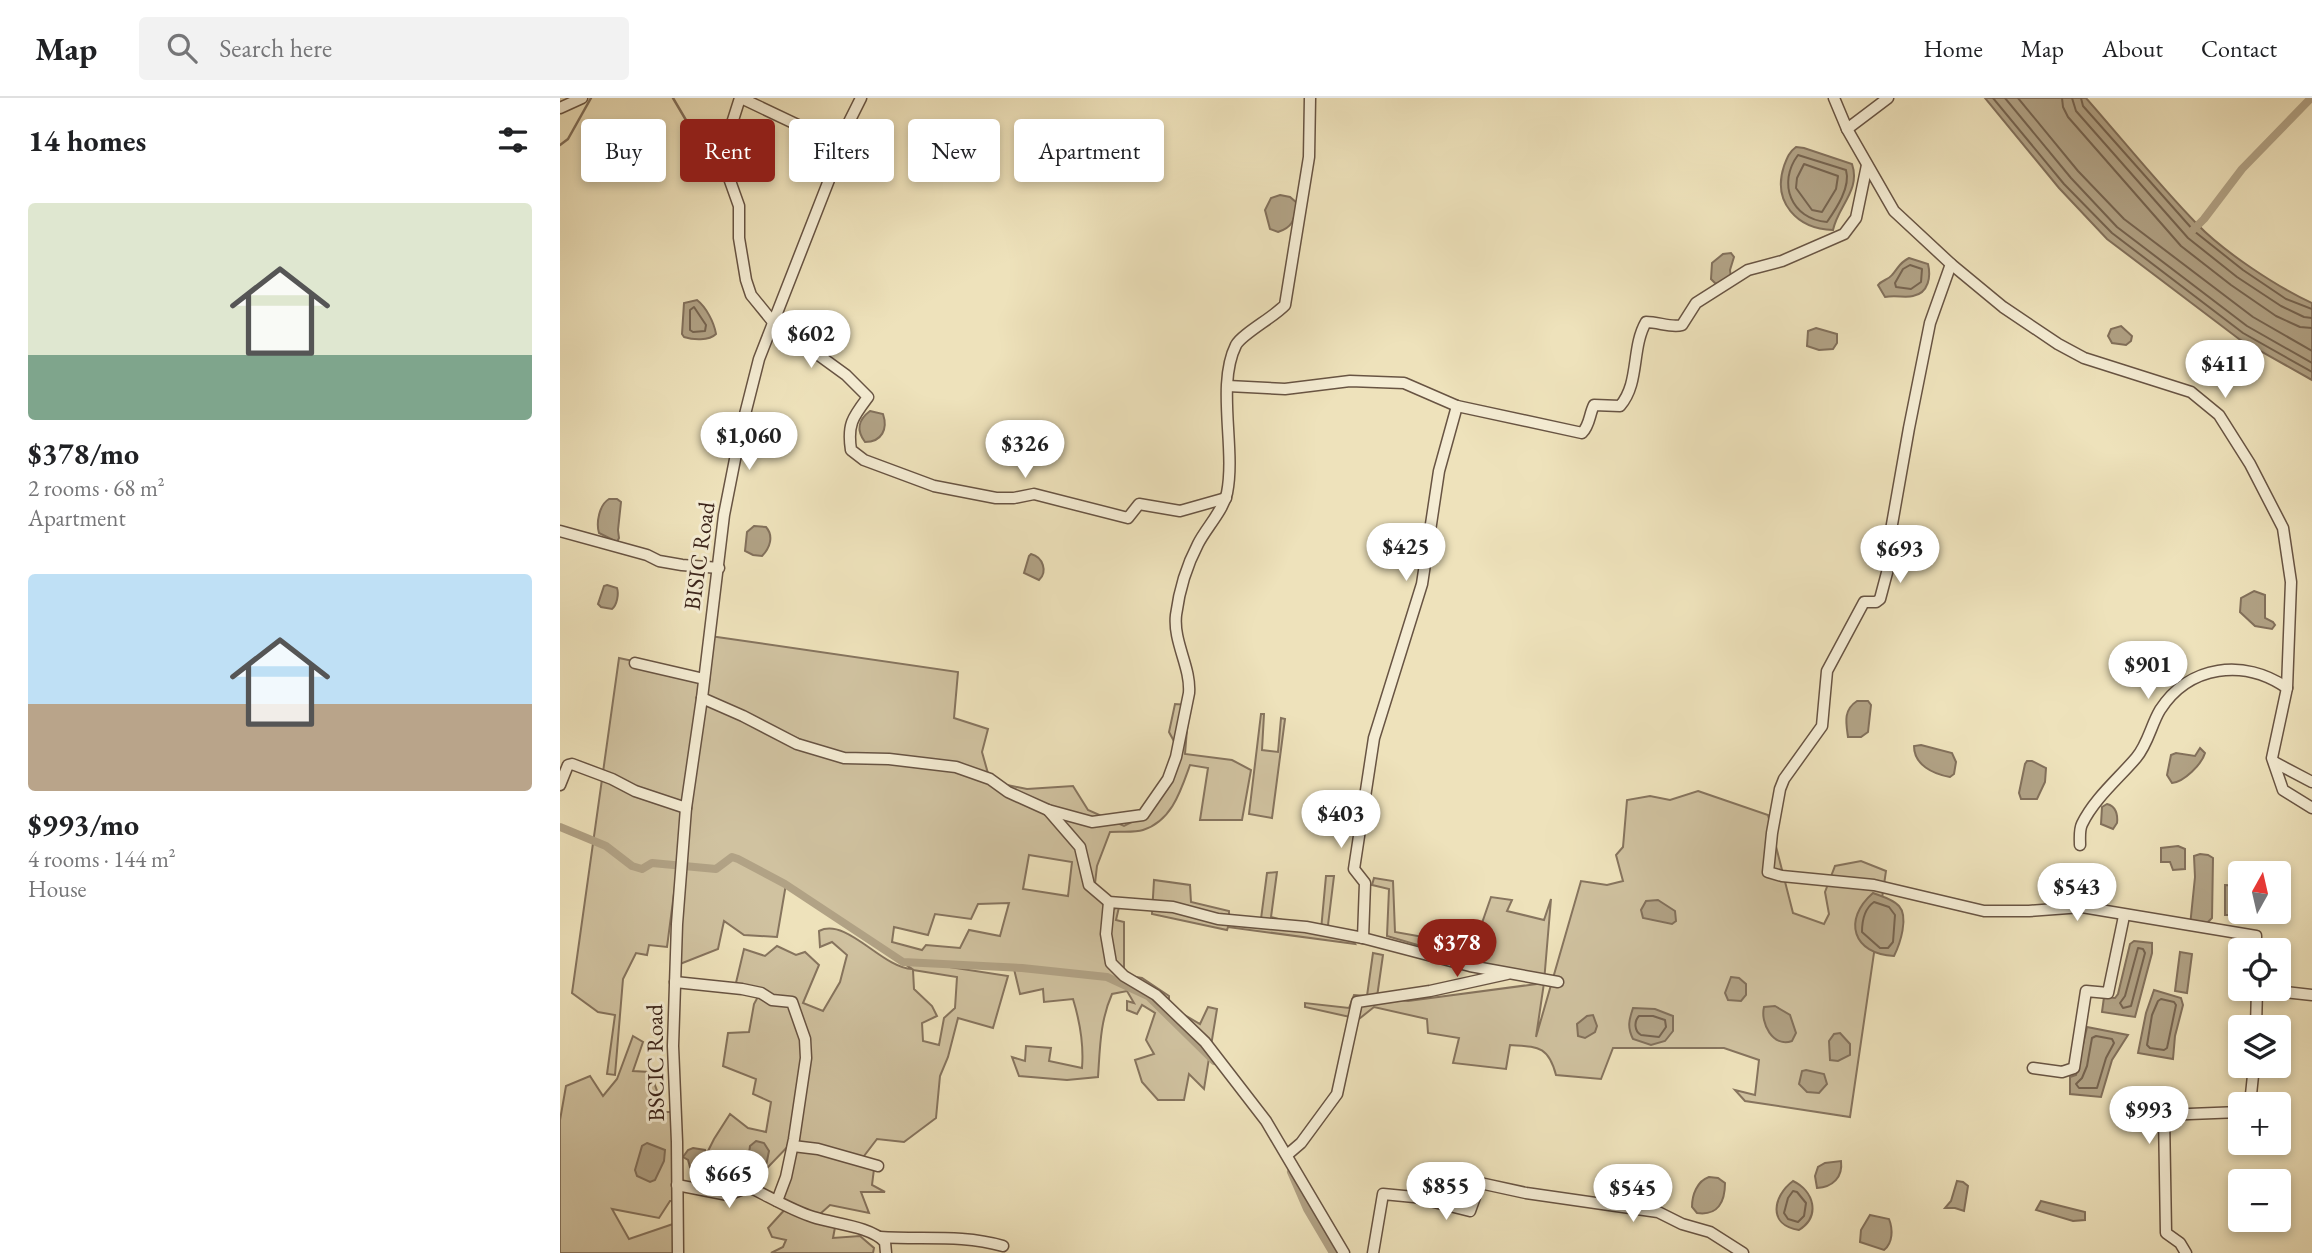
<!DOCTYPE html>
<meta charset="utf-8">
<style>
:root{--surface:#fff;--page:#f2f2f2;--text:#202124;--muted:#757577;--line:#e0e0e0;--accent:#8f2418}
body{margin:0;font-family:"EB Garamond",serif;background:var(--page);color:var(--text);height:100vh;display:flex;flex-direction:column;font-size:26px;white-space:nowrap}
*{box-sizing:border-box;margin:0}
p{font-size:23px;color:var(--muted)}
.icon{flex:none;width:38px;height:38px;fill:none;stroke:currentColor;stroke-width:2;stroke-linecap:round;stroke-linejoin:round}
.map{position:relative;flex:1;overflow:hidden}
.panel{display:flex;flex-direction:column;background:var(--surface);width:560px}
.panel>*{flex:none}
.guide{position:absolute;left:21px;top:21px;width:665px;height:63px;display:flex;gap:14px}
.needle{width:46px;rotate:8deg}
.fabs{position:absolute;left:1668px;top:763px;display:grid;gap:14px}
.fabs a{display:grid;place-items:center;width:63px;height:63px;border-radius:7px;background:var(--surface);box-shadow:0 4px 10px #0003;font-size:35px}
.price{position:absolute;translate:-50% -60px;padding:0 16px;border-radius:24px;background:#fff;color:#222;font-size:23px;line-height:46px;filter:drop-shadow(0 2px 4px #0008)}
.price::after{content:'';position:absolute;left:50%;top:42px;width:21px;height:16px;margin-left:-10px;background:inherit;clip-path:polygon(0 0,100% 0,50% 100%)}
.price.on{background:var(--accent);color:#fff}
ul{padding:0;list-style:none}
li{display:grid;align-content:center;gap:14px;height:371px;padding:0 28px}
li span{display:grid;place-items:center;height:217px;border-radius:7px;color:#555}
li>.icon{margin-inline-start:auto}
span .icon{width:126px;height:126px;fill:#fffc;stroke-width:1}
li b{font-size:30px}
h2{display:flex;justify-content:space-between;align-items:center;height:84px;padding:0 28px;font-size:30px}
.chip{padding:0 24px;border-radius:7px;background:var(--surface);box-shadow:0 4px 10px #0003;font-size:24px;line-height:63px}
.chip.on{background:var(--accent);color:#fff}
header{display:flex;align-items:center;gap:42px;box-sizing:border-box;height:98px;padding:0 35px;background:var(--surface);border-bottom:2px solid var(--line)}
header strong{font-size:33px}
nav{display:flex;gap:38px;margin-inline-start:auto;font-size:24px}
.search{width:490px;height:63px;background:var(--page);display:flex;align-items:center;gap:18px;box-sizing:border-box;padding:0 24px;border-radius:7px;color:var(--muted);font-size:26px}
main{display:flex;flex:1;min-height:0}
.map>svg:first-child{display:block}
.green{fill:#d0c2a0;stroke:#86745e;stroke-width:2;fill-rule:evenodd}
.water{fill:#b1a285;stroke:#82705b;stroke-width:2}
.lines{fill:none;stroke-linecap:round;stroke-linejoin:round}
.shore{stroke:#766450;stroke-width:2}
.stream{stroke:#82705b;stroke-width:2.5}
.canal{stroke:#b1a285;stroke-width:8}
.minor-casing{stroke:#685443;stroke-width:13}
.minor{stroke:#f4ecd3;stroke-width:10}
.labels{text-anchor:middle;stroke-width:6;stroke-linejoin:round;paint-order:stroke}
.street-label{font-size:23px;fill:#3c251b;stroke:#f4ecd3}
</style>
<header>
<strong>Map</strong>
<div class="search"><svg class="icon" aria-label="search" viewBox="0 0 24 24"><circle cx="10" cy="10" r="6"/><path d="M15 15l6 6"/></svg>Search here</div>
<nav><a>Home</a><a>Map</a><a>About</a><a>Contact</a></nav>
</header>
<main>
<section class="panel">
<h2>14 homes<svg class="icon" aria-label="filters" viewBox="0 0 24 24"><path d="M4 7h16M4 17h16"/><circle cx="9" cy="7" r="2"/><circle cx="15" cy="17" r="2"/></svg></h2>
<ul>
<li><span style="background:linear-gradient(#dfe7d0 70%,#7fa58c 0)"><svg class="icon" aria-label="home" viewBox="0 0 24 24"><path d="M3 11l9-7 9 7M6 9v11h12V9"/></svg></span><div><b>$378/mo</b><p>2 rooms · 68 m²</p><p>Apartment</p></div></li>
<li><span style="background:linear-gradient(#bfe0f5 60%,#b9a48a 0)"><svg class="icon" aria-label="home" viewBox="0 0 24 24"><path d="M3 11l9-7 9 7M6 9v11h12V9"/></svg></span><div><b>$993/mo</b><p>4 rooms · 144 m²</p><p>House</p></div></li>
</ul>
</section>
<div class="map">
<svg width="1752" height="1155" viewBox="0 0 1752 1155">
<rect width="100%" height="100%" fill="#eee2bb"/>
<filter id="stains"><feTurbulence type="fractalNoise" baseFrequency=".00286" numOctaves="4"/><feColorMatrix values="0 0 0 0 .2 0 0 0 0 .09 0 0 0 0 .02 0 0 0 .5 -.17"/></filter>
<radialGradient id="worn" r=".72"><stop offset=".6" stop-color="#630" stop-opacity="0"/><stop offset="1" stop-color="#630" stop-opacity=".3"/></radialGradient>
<!-- green -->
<g class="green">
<polygon points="150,538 398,574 394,620 428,631 422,654 429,679 396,667 284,658 238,645 146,597"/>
<path d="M59 560 143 578 142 600 284 660 396 669 433 684 467 691 513 688 528 712 564 728 586 717 608 690 616 647 609 634 615 606 629 607 625 656 672 662 691 672 682 722H640L648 670 630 667C621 692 612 723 583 732 574 735 560 733 550 734L537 768 534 794 548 813 559 809 556 822 564 824V877L582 880 609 898V908L640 926 648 909 657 911 644 991 629 976 624 1002H598L582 984 575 962 594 956 586 942 595 915 582 907 577 916 567 912V903L574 905 567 893 552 896C540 923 540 950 538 979L507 982 459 978 452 959 465 963 466 948 491 950 489 963 522 970C524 946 520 924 513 901L484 904 483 891 460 896 454 871 357 864 448 878 433 930 398 920 388 959 380 978 376 1020 344 1044 317 1041 301 1062 314 1071 312 1087 325 1094H301L309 1115 270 1107 260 1116 276 1124 273 1140 300 1138 314 1150 313 1155H211L223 1149 226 1142 212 1139 208 1130 228 1108 217 1103 234 1042 189 1089 168 1097 131 1087 154 1041 170 1016 188 1030 206 1034 211 1004 193 996 196 981 163 968 168 935 189 934 194 906 200 895 175 889 184 851 205 858 217 848 236 857 245 854 259 867 243 905 263 913 280 884 287 857 272 844 260 849 259 833C287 819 322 870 352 871L226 786 217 839 184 837 164 823 158 851 120 866 124 719 107 849 89 847 87 857 76 855 63 881 55 977 47 976 55 917 38 914 12 895ZM469 757 512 764 508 798 463 791ZM449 805 440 838 409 832 400 850 366 847 362 852 332 844 334 829 368 837 375 816 411 821 418 806ZM353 872 397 879 395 910 384 920 379 947 363 943 362 925 377 918 372 908 354 891Z"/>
<polygon points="701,616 704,616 702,652 718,654 721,620 725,621 712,720 689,716"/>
<path d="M1138 693 1208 717 1233 815 1264 826 1269 816 1265 794 1275 768 1301 763 1326 773 1290 1019 1185 1003 1175 992 1195 997 1199 962 1164 950H1053L1041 981 996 977C988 947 977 949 950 947L946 971 893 965 899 940 868 935 867 921 814 909 799 921 745 909V905L789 910 794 897 807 898 813 855 823 857 817 899 848 903 984 885 976 939 1021 783 1047 787 1063 783 1056 757 1063 749 1067 702 1090 698 1110 702Z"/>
<polygon points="717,774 711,819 761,832 766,778 774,778 768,827 791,840 795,846 668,829 667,832 592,816 594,782 630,787 631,804 669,813 669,817 701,821 707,775"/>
<polygon points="814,780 833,783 835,834 914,848 931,799 952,802 947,813 984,822 991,801 984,884 827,838 829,791 812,787"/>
<polygon points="73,938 83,944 73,973 90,974 105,1014 113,1014 115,1103 110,1103 99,1120 52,1111 69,1141 116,1125 115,1155 0,1155 0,1022 6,988 30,978 43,998 57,981"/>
</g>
<!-- water -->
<g class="water">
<path d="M1425 0H1526C1563 42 1598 86 1637 126 1664 154 1717 189 1752 205V282L1679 241 1547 141 1499 90Z"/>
<path d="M1236 49 1244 50 1292 66C1301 92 1278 108 1273 132 1237 131 1212 104 1224 68 1227 60 1229 54 1236 49Z"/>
<circle cx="397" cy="68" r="12"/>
<path d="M720 97 730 99 737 105C734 121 734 129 718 134L710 131 705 112 711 100Z"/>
<polygon points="1171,155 1174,159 1170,172 1171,180 1156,186 1151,181 1152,165 1163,156"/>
<path d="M1349 160 1368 166C1371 178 1369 195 1353 198 1346 200 1335 197 1325 199L1318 187C1322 182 1328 182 1332 177 1339 169 1339 165 1349 160Z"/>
<path d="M137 202C146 209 154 224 156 236 149 243 133 242 124 239L122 236 124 205Z"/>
<polygon points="1561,228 1572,238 1571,243 1566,247 1552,245 1548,238 1551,231"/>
<polygon points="1256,230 1277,236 1277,245 1273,251 1259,252 1247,248 1248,233"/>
<path d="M310 313 323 316C328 331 322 344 305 344 296 332 298 322 310 313Z"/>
<path d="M49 401H57L61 404 58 432 59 440 57 444 39 435C36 425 39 407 49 401Z"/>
<path d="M194 428 206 429C214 438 210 450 202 458L193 457 185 453 187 434Z"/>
<path d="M471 456C483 459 488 474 479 482L464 475 469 458Z"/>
<path d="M47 487 57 490C59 496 57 507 52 511L41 509 38 506 44 488Z"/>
<polygon points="1694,493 1705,497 1705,520 1713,524 1715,527 1712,531 1695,528 1680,514 1681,500"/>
<polygon points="1590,554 1593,561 1589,574 1577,581 1572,579 1567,567 1568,564"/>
<path d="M1297 603H1308L1311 607 1308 634 1301 639H1288C1286 625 1283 612 1297 603Z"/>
<path d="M1361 647 1392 655 1396 664 1394 676 1390 679C1373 676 1354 667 1354 648Z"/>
<path d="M1640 650 1645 655C1642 666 1624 684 1612 685L1607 677 1611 657 1616 655 1635 658Z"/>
<polygon points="1467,663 1472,663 1486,670 1485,684 1477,701 1461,701 1459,695 1465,666"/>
<path d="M1547 706C1556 708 1558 717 1557 725L1553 731 1541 726 1542 709Z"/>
<polygon points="1618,748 1625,751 1625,771 1613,772 1610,764 1601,764 1601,750"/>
<polygon points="1640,756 1648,757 1653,760 1652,820 1645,827 1630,828 1635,779 1634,758"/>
<polygon points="1665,787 1680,788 1680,814 1685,814 1685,817 1665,817"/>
<path d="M1313 795C1321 798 1333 801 1339 808 1349 819 1340 846 1334 858 1293 856 1282 822 1313 795Z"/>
<polygon points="1098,802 1115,813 1116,823 1112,826 1083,820 1081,812 1086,803"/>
<polygon points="1574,843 1592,845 1592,855 1575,919 1542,914 1544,899 1555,900 1558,896 1570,846"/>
<polygon points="1620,854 1632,856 1627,895 1615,893"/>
<polygon points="1171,879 1179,880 1186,886 1186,897 1181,903 1168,902 1165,895"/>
<polygon points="1594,892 1621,900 1623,907 1615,938 1613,961 1578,955 1586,915"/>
<path d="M1215 908 1230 917 1236 935 1232 943C1213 950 1200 925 1204 909Z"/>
<path d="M1073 910 1095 911 1113 918V933L1105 943 1091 947 1073 941C1067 929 1069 922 1073 910Z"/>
<polygon points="1033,917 1037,928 1035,934 1025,940 1018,938 1017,926 1027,918"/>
<polygon points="1527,929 1568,937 1552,962 1541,999 1510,996 1510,979 1516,977"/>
<polygon points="1280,935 1290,946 1290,957 1278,963 1270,962 1269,943 1274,936"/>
<polygon points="1246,972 1264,976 1267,986 1259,995 1247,994 1239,986 1242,973"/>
<polygon points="196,1043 204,1045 209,1053 206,1068 201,1075 194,1075 188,1062 190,1048"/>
<polygon points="87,1045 105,1052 104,1063 95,1082 90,1084 77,1078 75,1072 82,1048"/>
<polygon points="133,1050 145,1052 146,1056 138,1067 130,1069 128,1062 123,1059 128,1052"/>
<path d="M1281 1063C1283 1079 1273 1089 1257 1090L1255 1078 1258 1069 1265 1065Z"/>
<path d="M1149 1079 1158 1080 1165 1085C1165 1104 1158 1118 1137 1115L1132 1109C1132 1097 1137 1083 1149 1079Z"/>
<path d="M1233 1083C1254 1093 1261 1118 1239 1132 1207 1127 1213 1098 1233 1083Z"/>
<polygon points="1397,1083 1403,1084 1408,1088 1404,1113 1395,1110 1385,1110 1391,1103"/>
<polygon points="1481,1103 1525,1114 1525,1122 1513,1123 1476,1112"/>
<path d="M1310 1117 1329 1121C1333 1131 1333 1145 1324 1152L1300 1144 1301 1132Z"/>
</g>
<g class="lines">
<!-- shore -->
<g class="shore">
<polyline points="1433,0 1504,86 1552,135 1683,235 1752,274"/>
<polyline points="1445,0 1511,80 1557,129 1687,228 1752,265"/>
<polyline points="1458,0 1518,73 1564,121 1693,219 1752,253"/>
<polyline points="1502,0 1503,9 1508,19 1621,148 1671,187 1716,218 1740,229 1752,230"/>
<polyline points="1512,0 1516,13 1628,140 1677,179 1721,208 1744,219 1752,220"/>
<polyline points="1521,0 1523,8 1634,133 1683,172 1726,201 1752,211"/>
<path d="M1238 57 1286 72C1291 89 1276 111 1267 124 1231 121 1217 85 1238 57Z"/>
<polygon points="1244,66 1278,78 1276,91 1262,114 1252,112 1236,90 1237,80"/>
<polygon points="1350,167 1362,171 1361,184 1351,191 1336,189 1335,185 1343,171"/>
<polygon points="134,209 146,227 145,233 133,234 130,232 130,212"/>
<path d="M1314 804 1329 809 1335 817 1333 844 1328 850H1320L1302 834C1302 822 1304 811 1314 804Z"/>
<polygon points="1578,850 1583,851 1585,855 1571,908 1563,910 1560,905 1565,898"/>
<polygon points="1601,901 1614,904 1616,907 1607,950 1604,952 1590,950 1587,947 1592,917 1598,903"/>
<path d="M1079 918H1093L1105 922 1106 929 1099 939 1081 937C1074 933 1074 923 1079 918Z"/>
<polygon points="1536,938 1552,941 1554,945 1546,960 1537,990 1519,990 1516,986 1522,980 1527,968 1532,940"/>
<polygon points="1233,1093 1237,1094 1246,1105 1244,1118 1238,1124 1228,1121 1224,1115 1228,1100"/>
</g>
<!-- stream -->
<g class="stream">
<polyline points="113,0 153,68"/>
<polyline points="0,47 8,41 31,0"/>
</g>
<!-- canal -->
<g class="canal">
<polyline points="1631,134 1644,121 1682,71 1751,0"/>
<polyline points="0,729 46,748 72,768 82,771 92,765 156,771 172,759 178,761 225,786 343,864 462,870 547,879 588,898 654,963"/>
<polyline points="731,1074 747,1111 773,1155"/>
</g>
<!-- minor casing -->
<g class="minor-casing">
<g id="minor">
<path d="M180 0 166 44 164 66 179 108V140L186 182 191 197 213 224 286 277 308 299C293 319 287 326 291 352L304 362 374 388 436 400H454L474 396 568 420 579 406 620 413 666 400"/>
<polyline points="181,0 278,46"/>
<polyline points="1274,0 1287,31 1334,113 1391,166 1443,209 1498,246 1524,260 1631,294 1659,317 1690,366 1723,430 1731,484 1727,590 1712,660 1723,692 1752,710"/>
<polyline points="0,10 22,0"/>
<polyline points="1287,31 1328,0"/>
<polyline points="1391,166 1370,225 1349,330 1328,449 1329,467 1320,501 1316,504 1304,504 1267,573 1262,628 1224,681 1220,691 1212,735 1208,774 1222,778 1314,787 1424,813 1469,813 1522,809 1696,838 1696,852"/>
<path d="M668 288 725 291 790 283 844 285 897 308 1022 335C1030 327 1029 317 1034 307L1060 308C1080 285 1071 250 1086 224 1099 224 1111 230 1122 227L1136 205 1188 172 1222 163 1284 136 1296 120 1307 67"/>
<polyline points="0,433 87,457 99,463 122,467 159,470"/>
<polyline points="75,565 144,581"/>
<path d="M142 600 183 618 237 646 284 660 329 661 396 669 430 681 448 694 488 712 532 724 583 717 608 681 616 659 629 595C631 569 613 544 616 517 619 494 627 467 638 446 646 430 663 413 667 395 676 350 656 287 676 247 682 236 714 219 725 207L749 59 750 0"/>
<polyline points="1714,664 1752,684"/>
<polyline points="0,687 8,667 12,666 52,681 75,693 126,710"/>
<polyline points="488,712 520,749 529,787 549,804 613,809 658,821 746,829 803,840 910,868 998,884"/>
<path d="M1520 747C1520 741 1519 732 1522 726 1534 701 1558 681 1576 660 1588 646 1591 627 1600 612 1629 567 1684 560 1727 590"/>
<polyline points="549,804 546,836 551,865 564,878 596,897 645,944 706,1023 784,1155"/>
<polyline points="803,840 805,785 794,771 814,640 862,486 879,373 897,308"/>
<polyline points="115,884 182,891 201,895 212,902 232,904 245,941 246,960 234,1041 226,1079 217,1103"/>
<polyline points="1698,891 1752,897"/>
<polyline points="1696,929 1697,891"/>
<polyline points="1473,970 1502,974 1514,970 1526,893 1548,895 1564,818"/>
<polyline points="1690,1006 1694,968"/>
<polyline points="233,1048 258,1051 318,1068"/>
<polyline points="727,1057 741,1045 777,996 797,904 870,893 947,876"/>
<path d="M117 1087 168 1097 189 1089C210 1099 231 1112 253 1119 274 1126 310 1128 325 1144L326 1155"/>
<path d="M320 1139C362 1142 401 1136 443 1148"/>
<polyline points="118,1155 117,1044 113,948 117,826 126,710 142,600 164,417 180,336 199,261 269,82 278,46 301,0"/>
<polyline points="813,1155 823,1096 854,1099 910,1113 920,1085 966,1095 1098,1114 1122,1126 1150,1134 1183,1155"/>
<polyline points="1626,1155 1620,1145 1606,1135 1604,1017 1680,1014"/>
</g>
</g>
<!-- minor -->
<use href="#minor" class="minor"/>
</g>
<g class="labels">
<!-- street labels -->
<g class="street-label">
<text transform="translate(139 458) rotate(-82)" y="8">BISIC Road</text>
<text transform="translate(95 965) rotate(-91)" y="8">BSCIC Road</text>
</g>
</g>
<rect width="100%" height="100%" filter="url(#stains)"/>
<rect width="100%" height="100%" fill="url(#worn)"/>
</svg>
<div class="fabs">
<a><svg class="needle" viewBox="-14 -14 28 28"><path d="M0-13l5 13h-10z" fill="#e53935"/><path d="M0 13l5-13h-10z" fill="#757577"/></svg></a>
<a><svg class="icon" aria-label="locate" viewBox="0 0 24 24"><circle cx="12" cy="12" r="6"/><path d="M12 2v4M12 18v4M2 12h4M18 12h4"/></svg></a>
<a><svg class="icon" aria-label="layers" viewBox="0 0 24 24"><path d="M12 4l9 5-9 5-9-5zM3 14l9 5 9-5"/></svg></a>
<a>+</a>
<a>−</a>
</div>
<b class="price" style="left:251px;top:272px">$602</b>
<b class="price" style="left:1665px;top:302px">$411</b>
<b class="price" style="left:189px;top:374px">$1,060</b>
<b class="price" style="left:465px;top:382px">$326</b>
<b class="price" style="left:846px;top:485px">$425</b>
<b class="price" style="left:1340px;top:487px">$693</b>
<b class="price" style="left:1588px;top:603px">$901</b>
<b class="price" style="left:781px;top:752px">$403</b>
<b class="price" style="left:1517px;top:825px">$543</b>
<b class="price on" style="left:897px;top:881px">$378</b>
<b class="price" style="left:1589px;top:1048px">$993</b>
<b class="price" style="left:169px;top:1112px">$665</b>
<b class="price" style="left:886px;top:1124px">$855</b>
<b class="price" style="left:1073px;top:1126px">$545</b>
<div class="guide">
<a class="chip">Buy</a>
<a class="chip on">Rent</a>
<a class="chip">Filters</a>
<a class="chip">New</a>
<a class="chip">Apartment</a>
</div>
</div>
</main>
